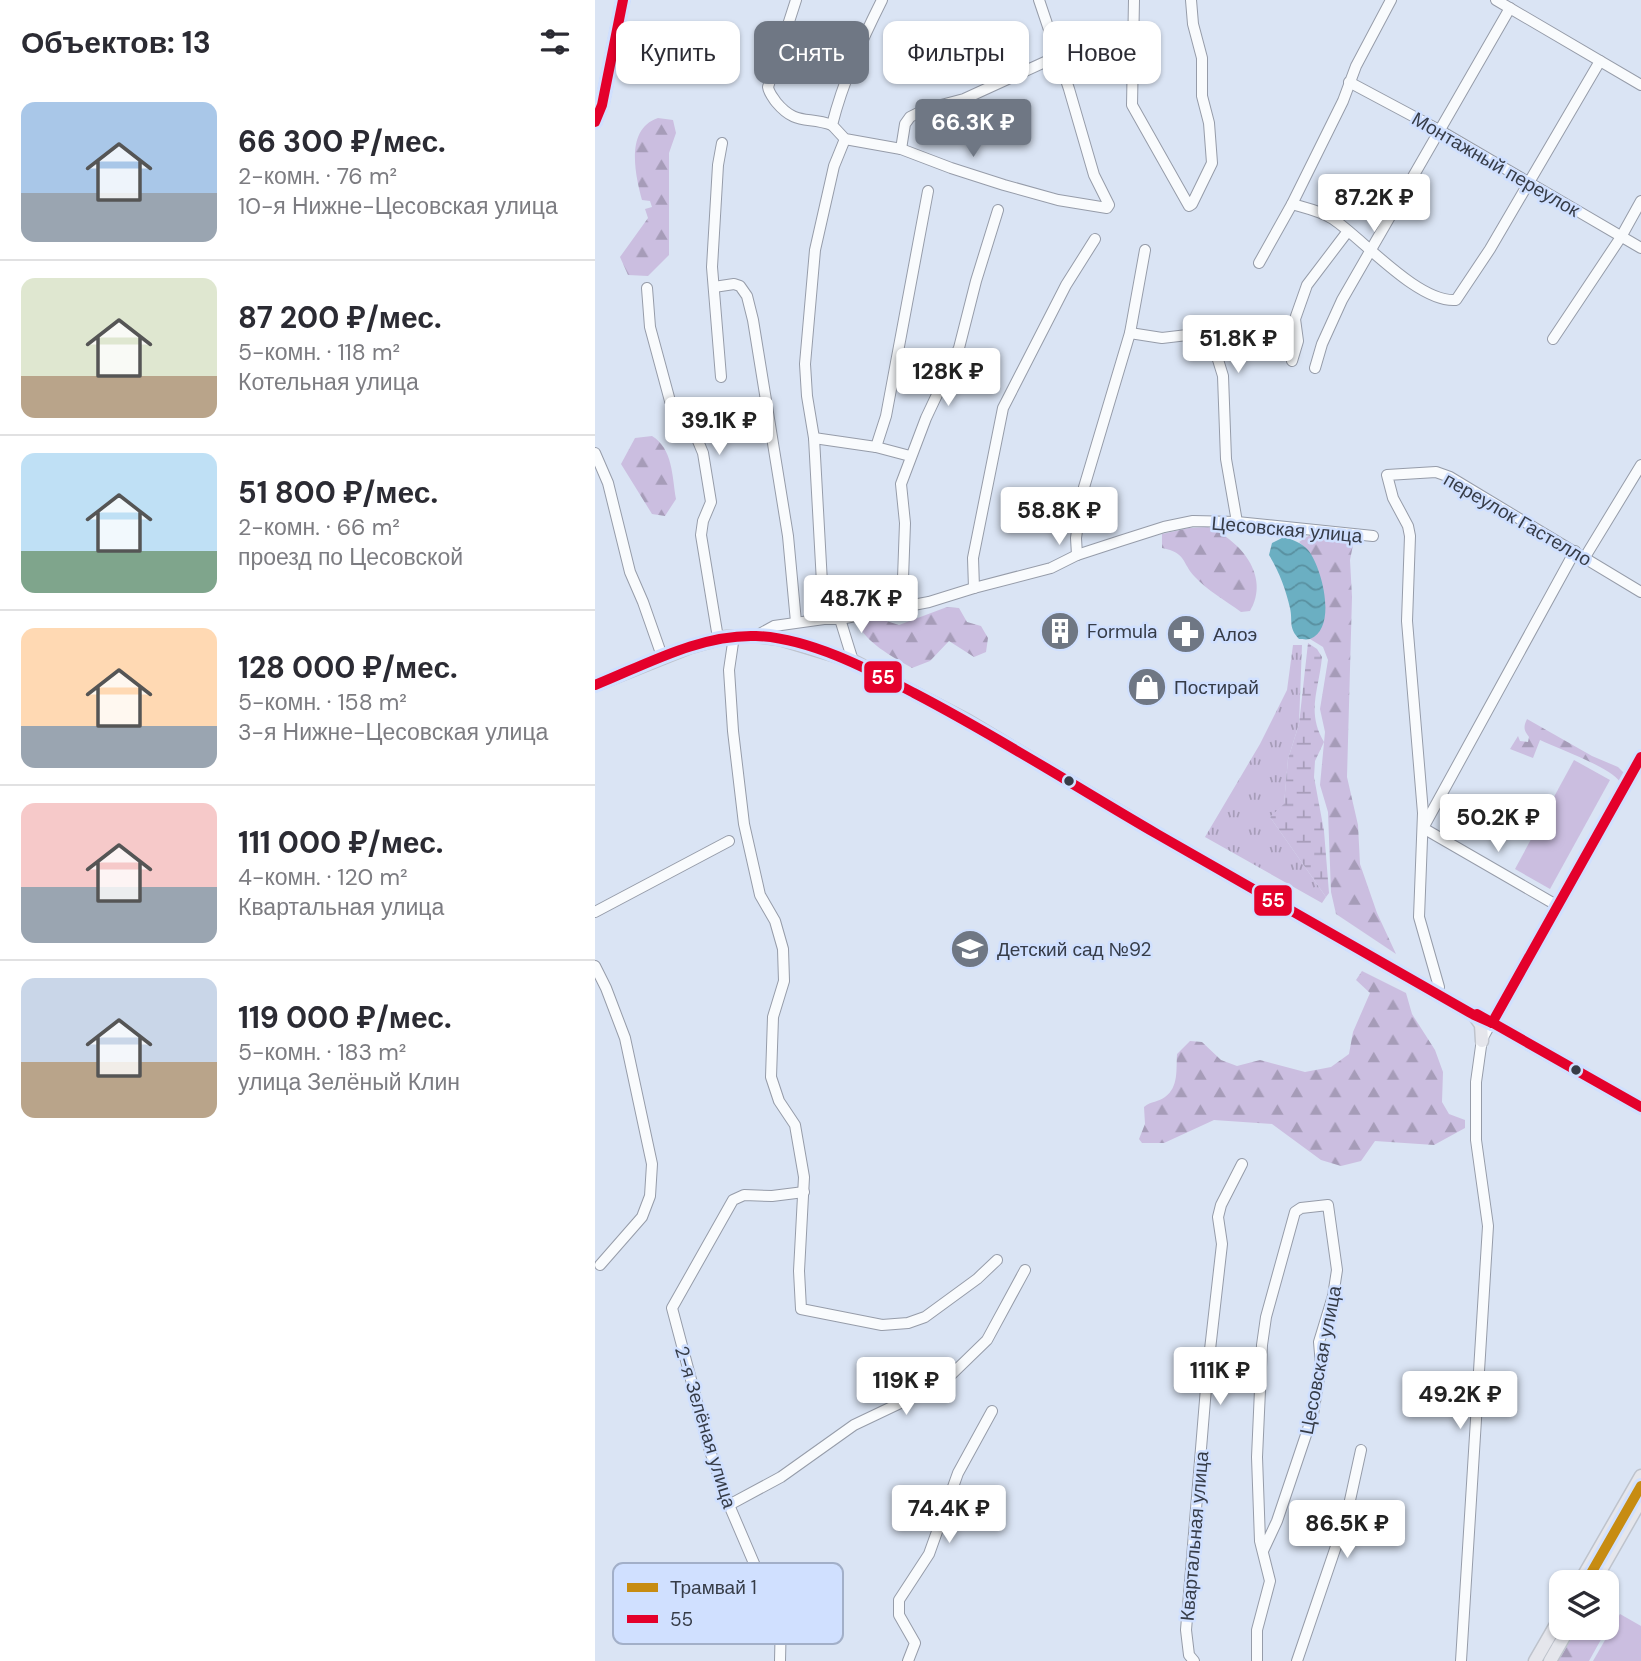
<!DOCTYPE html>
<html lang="ru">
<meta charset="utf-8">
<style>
:root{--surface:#fff;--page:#f7f7f7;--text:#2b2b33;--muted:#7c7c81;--line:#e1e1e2;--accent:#6f7784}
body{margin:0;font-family:"DM Sans",sans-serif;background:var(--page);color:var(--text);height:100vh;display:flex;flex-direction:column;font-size:26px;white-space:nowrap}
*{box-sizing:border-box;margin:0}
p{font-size:23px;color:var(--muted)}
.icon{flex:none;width:38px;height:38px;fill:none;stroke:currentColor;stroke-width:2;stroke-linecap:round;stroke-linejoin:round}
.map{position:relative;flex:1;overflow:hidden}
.drawer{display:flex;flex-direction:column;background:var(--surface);width:595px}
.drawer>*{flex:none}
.banner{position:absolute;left:21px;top:21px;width:665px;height:63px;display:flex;gap:14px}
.tools{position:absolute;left:954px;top:1570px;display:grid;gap:14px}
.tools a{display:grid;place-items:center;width:70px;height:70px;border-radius:14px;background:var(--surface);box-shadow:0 2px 5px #0004;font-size:35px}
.price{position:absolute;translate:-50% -60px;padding:0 16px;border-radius:7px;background:#fff;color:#222;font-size:23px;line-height:46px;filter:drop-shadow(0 2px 4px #0008)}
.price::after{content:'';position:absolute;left:50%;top:42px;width:21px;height:16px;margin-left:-10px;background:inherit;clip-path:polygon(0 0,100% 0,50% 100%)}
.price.on{background:var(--accent);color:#fff}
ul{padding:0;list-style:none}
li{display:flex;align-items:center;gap:21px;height:175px;padding:0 21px}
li+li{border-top:2px solid var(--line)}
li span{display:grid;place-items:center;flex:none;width:196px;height:140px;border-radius:14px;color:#555}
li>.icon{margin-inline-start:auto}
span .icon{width:84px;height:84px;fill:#fffc;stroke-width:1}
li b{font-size:30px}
h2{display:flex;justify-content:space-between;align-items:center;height:84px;padding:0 21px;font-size:30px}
.tag{padding:0 24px;border-radius:14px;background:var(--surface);box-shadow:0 2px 5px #0004;font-size:24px;line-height:63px}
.tag.on{background:var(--accent);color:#fff}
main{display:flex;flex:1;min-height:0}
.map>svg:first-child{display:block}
.grass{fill:url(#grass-tufts)}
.forest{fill:url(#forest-firs)}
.wetland{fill:url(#wetland-marsh)}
.park{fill:#cbbee0}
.water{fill:url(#water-waves)}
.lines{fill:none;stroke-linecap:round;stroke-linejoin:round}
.minor-casing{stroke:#969ca9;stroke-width:12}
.major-casing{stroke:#bec3cc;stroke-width:15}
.minor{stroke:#f9fbfd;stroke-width:10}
.major{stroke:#e5e6ec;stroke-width:12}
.bus-1-casing{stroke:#d0e0ff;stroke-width:16}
.bus-1{stroke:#e4002b;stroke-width:10}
.tram-1-casing{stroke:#d0e0ff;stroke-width:16}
.tram-1{stroke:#c78c12;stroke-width:10}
.bus-dot{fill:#363c48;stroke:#d0e0ff;stroke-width:2.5}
.labels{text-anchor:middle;stroke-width:5;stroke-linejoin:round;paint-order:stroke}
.street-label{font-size:19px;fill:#363c48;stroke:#d0e0ff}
.poi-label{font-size:19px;fill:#363c48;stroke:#d0e0ff;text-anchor:start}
.key{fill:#d0e0ff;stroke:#a2afc8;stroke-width:2}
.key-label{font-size:19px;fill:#363c48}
.line-badge{stroke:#d0e0ff;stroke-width:2.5}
.badge-label{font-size:19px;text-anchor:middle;font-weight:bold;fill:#fff}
</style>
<main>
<section class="drawer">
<h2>Объектов: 13<svg class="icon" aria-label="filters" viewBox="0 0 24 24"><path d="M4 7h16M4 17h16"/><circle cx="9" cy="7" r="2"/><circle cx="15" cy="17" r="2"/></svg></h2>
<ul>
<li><span style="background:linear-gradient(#a9c7e8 65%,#9aa5b1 0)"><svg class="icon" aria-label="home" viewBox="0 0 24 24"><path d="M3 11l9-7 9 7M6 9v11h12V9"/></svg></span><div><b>66 300 ₽/мес.</b><p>2-комн. · 76 m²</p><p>10-я Нижне-Цесовская улица</p></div></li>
<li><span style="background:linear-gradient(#dfe7d0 70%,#b9a48a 0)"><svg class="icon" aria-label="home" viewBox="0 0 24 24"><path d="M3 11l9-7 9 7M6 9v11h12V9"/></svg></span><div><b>87 200 ₽/мес.</b><p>5-комн. · 118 m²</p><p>Котельная улица</p></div></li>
<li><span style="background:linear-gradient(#bfe0f5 70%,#7fa58c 0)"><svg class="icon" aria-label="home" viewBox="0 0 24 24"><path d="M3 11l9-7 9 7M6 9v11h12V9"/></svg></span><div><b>51 800 ₽/мес.</b><p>2-комн. · 66 m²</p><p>проезд по Цесовской</p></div></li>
<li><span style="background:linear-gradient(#ffd9b3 70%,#9aa5b1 0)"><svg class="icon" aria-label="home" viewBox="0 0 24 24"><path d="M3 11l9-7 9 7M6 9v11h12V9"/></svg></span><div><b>128 000 ₽/мес.</b><p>5-комн. · 158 m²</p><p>3-я Нижне-Цесовская улица</p></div></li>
<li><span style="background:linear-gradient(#f6c9c9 60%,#9aa5b1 0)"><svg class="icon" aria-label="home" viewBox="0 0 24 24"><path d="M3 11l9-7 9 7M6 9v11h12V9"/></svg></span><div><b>111 000 ₽/мес.</b><p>4-комн. · 120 m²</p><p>Квартальная улица</p></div></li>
<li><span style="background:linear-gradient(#c9d6e8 60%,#b9a48a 0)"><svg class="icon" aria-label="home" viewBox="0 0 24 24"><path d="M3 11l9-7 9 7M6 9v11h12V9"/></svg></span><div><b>119 000 ₽/мес.</b><p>5-комн. · 183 m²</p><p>улица Зелёный Клин</p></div></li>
</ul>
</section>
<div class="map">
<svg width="1046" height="1661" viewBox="0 0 1046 1661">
<defs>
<pattern id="grass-tufts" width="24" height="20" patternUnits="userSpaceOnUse" patternTransform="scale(1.75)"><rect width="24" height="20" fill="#cbbee0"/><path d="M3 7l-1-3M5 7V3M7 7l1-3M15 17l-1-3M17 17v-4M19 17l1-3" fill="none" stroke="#a69cb8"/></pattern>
<pattern id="forest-firs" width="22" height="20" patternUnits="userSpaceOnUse" patternTransform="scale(1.75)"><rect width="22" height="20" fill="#cbbee0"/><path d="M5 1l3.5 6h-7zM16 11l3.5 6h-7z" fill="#a69cb8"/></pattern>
<pattern id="wetland-marsh" width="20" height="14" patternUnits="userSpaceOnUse" patternTransform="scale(1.75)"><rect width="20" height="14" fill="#cbbee0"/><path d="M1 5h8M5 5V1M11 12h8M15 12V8" fill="none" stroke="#a69cb8"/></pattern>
<pattern id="water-waves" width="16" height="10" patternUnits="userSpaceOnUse" patternTransform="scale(1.75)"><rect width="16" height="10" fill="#6bafc2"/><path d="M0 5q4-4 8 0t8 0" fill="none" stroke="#5990a0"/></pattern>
</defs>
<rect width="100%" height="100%" fill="#dae4f4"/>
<!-- grass -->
<polygon class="grass" points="698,645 707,645 704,724 693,759 689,805 675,817 731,897 727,903 610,837 665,744 692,690"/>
<!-- forest -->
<g class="forest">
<path d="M63 118 78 120 81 133 74 153V255L53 276 33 275 25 257 53 218 50 209 57 207 55 201 47 200C40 174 30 129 63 118Z"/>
<path d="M57 436C78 449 77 476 81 499L70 516 57 514 26 464 40 438Z"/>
<path d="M613 527C645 540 676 576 655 611L646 612C631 601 612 590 600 577 586 562 592 553 567 548V534L594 528Z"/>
<path d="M715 535 759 540 755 560 757 597 752 777 763 825 765 864 782 913 801 954 741 914 736 892 733 812 725 785 730 732 725 709 733 660 728 647 715 639 724 631C724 599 730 565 704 542Z"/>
<path d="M352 607 364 608 372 622 386 626 393 638 391 652 379 657 354 641 335 661 317 668C295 655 272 644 260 620L279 617 304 625Z"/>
<path d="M932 719 997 756 1023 767 1031 775 1028 782H1025C1015 767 964 749 945 740L938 758 915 749 923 736 925 741 933 742 934 737C929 731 928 727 932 719Z"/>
<path d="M767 971 811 993 817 1014 840 1050 848 1072 847 1102 854 1114 870 1120V1128L839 1145 780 1141 766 1161 746 1166 726 1160 677 1124 619 1120 569 1143H547L544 1139 550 1124 549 1107C556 1101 564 1102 570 1097 584 1087 581 1069 582 1054L595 1041 607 1042 626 1060 642 1066 665 1060 710 1072 736 1067 754 1054 758 1032 775 993 761 980Z"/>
<polygon points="1013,1611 1018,1618 994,1661 963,1661 983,1628 1012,1628"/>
</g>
<!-- wetland -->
<path class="wetland" d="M713 643 722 649 727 657C724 690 711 712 729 742L720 761 719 777 729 831 734 893 731 897 675 817 689 804 693 759 704 724Z"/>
<!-- park -->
<g class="park">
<polygon points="979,760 1015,780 955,889 920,869"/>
<polygon points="1025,1614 1046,1626 1046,1661 998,1661"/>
</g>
<!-- water -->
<path class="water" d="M689 537C698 540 707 543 713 550 727 567 743 628 715 639 711 640 707 639 704 639 693 627 698 622 695 608 691 590 684 571 674 555L677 543Z"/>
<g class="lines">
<!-- minor casing -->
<g class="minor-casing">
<g id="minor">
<path d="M201 0 173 87C174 93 177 96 181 102 201 126 212 116 237 125"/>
<path d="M287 0C267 40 248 81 237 125L250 139 306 149 356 168 409 185 463 200 512 208 514 205 499 175 474 89 444 0"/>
<polyline points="539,0 537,105 594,206 597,204 617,163 614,123 607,96 607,58 598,24 596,0"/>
<polyline points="901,0 1046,85"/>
<polyline points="754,82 844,130 1046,248"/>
<polyline points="306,149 310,124 315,117 331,109 369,99 463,56"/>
<path d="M697 204C711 208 726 211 738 219 768 239 823 303 861 300L895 249 1005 61"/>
<polyline points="664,263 697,204 748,101 761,66 796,0"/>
<polyline points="119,287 139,284 145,286 152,296 158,320 193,536 201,622"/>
<polyline points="52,288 55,327 75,401 98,429 108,453 116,502 108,521 106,535 123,638"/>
<polyline points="535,333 567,338 609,333 616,337 628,376 631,459 642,522"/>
<polyline points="958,339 1026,237 1046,201"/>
<polyline points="697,361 703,341 700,319 712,285 753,231"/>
<polyline points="720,368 727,344 747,300 915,8"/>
<polyline points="126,377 117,267 123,165 127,143"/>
<polyline points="219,438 281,447 315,456"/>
<polyline points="281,447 291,416 333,191"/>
<polyline points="0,453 13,483 35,572 48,602 68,659"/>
<polyline points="482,555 481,538 487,494 535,333 550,250"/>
<polyline points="990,557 1046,465"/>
<polyline points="379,588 378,558 408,408 471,285 500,239"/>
<polyline points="307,606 310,523 306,484 331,418 364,348 381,281 403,210"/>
<polyline points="229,619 219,438 212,396 210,364 220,250 239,166 250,139"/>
<polyline points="245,619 258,661"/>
<polyline points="139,636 134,670 138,731 149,824 165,895 180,921 188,949 189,981 178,1017 176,1077 184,1101 200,1125 209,1177 204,1271 206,1309 287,1325 313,1323 330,1317 382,1279 402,1260"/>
<polyline points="161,636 179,626 229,619 245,619 334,602 379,588 456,568 482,555 525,541 569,527 598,521 642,522 778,536"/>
<polyline points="963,906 828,828 980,551"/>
<polyline points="0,912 134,841"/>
<polyline points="0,966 11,988 30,1038 57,1164 55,1196 47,1217 5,1265"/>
<polyline points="841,993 844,987 824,917 828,813 812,621 815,536 813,526 798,498 792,475 841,472 855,477 1046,592"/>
<polyline points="134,1505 186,1477 259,1425 341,1386 357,1374 392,1340 430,1270"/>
<polyline points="185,1661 186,1617 161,1568 134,1505 115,1451 77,1308 138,1200 149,1195 177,1196 209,1192"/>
<polyline points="313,1661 320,1643 304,1615 304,1600 334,1554 363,1473 397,1411"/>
<polyline points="599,1661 594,1655 591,1630 612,1376 627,1244 623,1217 626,1205 647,1164"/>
<polyline points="662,1661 662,1630 675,1581 665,1541 662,1457 667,1345 671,1317 700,1212 706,1208 733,1205 742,1270 738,1296 724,1342 726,1365 718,1414 682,1521 668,1551"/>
<polyline points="702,1661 752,1514 766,1450"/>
<polyline points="866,1661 893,1226 881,1140 881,1082 887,1039 1046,757"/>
</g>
</g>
<!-- major casing -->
<g class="major-casing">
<g id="major">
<polyline points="0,122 7,105 28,0"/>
<polyline points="0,685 95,647 131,637 161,636 185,639 258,661 373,721 562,834 879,1015 897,1023"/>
<polyline points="879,1015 886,1025 887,1041"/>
<polyline points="891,1019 1046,1107"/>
<polyline points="985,1582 1046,1476"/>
<polyline points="999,1582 1046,1500"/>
<polyline points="940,1661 966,1616"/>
<polyline points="955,1661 974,1628"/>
</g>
</g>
<!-- minor -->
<use href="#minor" class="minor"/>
<!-- major -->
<use href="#major" class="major"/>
<!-- bus-1 casing -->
<g class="bus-1-casing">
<g id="bus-1">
<polyline points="0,122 7,105 28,0"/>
<path d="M0 685C50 665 105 634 161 636 214 638 273 669 319 693 402 736 481 787 562 834 667 895 773 955 879 1015L897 1023"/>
<polyline points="882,1014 1046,1107"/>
<polyline points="897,1023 1046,757"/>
</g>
</g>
<!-- bus-1 -->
<use href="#bus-1" class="bus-1"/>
<!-- tram-1 casing -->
<g class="tram-1-casing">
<polyline id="tram-1" points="991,1582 1046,1486"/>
</g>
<!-- tram-1 -->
<use href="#tram-1" class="tram-1"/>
</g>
<!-- icons -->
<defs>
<g id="building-disc" transform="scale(2.0125)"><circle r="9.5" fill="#6f7784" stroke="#d0e0ff"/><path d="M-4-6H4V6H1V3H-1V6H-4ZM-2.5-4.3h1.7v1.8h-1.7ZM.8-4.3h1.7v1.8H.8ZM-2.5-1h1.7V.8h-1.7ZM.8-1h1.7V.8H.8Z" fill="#fff"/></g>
<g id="pharmacy-disc" transform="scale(2.0125)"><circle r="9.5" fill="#6f7784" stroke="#d0e0ff"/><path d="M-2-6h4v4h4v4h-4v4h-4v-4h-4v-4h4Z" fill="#fff"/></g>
<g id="shop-disc" transform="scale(2.0125)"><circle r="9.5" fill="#6f7784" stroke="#d0e0ff"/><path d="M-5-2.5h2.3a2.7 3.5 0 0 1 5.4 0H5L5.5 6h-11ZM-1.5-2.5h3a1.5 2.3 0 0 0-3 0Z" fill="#fff"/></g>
<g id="school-disc" transform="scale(2.0125)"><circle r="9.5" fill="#6f7784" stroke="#d0e0ff"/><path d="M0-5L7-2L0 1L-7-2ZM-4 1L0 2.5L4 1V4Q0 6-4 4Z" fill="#fff"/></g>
</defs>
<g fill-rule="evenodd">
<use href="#building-disc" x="465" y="631"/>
<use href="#pharmacy-disc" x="591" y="634"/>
<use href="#shop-disc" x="552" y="687"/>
<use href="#school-disc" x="375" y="949"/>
</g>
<!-- markers -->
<g class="bus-dot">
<circle cx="474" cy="781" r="6"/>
<circle cx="981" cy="1070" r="6"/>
</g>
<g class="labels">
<!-- street labels -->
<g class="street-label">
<text transform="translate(901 164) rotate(30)" y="7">Монтажный переулок</text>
<text transform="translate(923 519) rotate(30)" y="7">переулок Гастелло</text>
<text transform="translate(692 529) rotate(5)" y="7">Цесовская улица</text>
<text transform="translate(725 1360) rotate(-79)" y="7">Цесовская улица</text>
<text transform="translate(111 1427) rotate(73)" y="7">2-я Зелёная улица</text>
<text transform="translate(599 1536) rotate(-85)" y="7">Квартальная улица</text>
</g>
<!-- poi labels -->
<g class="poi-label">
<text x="492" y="638">Formula</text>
<text x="618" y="641">Алоэ</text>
<text x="579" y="694">Постирай</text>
<text x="402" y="956">Детский сад №92</text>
</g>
</g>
<!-- legend -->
<rect x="18" y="1563" width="230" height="81" rx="10" class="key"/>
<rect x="32" y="1583" width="31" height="9" fill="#c78c12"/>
<rect x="32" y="1615" width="31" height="8" fill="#e4002b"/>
<g class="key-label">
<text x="75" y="1594">Трамвай 1</text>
<text x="75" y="1626">55</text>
</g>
<g class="line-badge">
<rect x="268" y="660" width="40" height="34" rx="7" fill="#e4002b"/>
<rect x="658" y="884" width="40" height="33" rx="7" fill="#e4002b"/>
</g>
<g class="badge-label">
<text x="288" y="684">55</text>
<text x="678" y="907">55</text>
</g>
</svg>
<div class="tools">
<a><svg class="icon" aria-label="layers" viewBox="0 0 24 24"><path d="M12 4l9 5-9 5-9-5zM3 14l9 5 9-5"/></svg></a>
</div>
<b class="price on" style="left:378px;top:159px">66.3K ₽</b>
<b class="price" style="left:779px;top:234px">87.2K ₽</b>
<b class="price" style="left:643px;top:375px">51.8K ₽</b>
<b class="price" style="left:353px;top:408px">128K ₽</b>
<b class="price" style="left:124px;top:457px">39.1K ₽</b>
<b class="price" style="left:464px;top:547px">58.8K ₽</b>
<b class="price" style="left:266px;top:635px">48.7K ₽</b>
<b class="price" style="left:903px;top:854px">50.2K ₽</b>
<b class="price" style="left:625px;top:1407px">111K ₽</b>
<b class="price" style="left:311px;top:1417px">119K ₽</b>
<b class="price" style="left:865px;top:1431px">49.2K ₽</b>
<b class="price" style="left:354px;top:1545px">74.4K ₽</b>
<b class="price" style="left:752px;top:1560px">86.5K ₽</b>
<div class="banner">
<a class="tag">Купить</a>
<a class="tag on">Снять</a>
<a class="tag">Фильтры</a>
<a class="tag">Новое</a>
</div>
</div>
</main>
